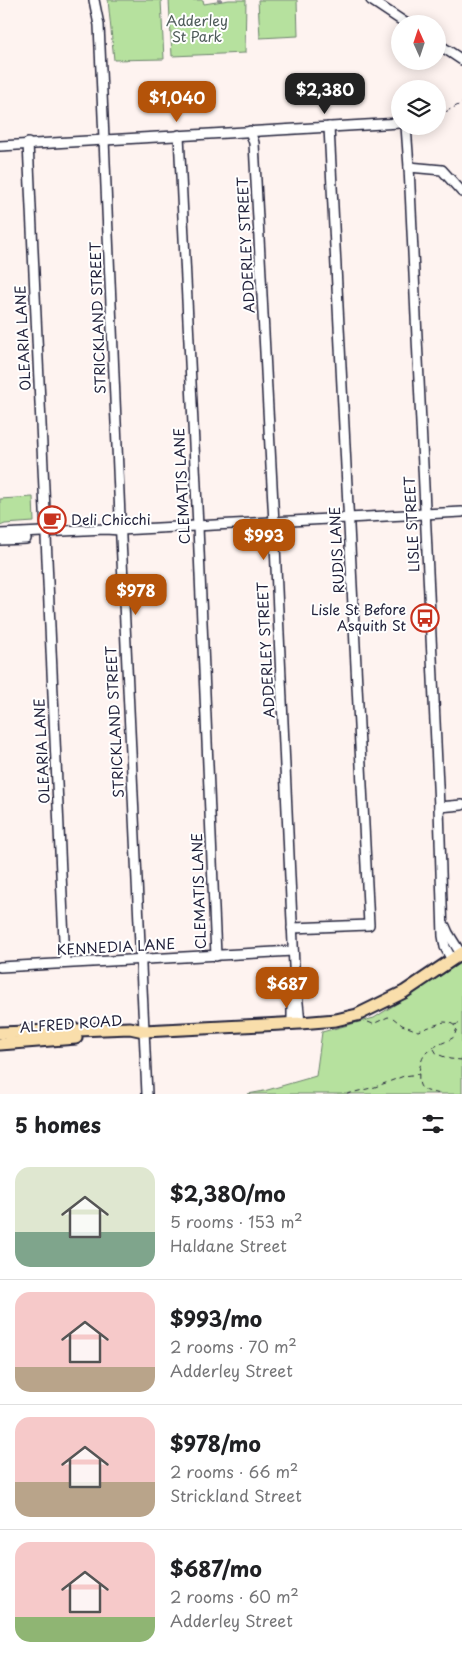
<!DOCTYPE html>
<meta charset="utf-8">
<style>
:root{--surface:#fff;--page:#f2f2f2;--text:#202124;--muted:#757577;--line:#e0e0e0;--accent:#b45309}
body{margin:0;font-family:"Playpen Sans",sans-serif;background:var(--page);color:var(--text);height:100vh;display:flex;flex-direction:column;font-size:19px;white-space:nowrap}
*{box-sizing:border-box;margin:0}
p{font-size:16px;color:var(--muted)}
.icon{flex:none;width:28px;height:28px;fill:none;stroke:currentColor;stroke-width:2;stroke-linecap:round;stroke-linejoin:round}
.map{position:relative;height:1094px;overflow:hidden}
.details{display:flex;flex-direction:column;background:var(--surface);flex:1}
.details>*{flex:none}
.needle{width:32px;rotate:357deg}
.buttons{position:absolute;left:391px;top:15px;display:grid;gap:10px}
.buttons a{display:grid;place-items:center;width:55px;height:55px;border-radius:50%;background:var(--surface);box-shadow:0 2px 12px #0003;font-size:25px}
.price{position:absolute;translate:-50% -42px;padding:0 11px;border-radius:10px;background:var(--accent);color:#fff;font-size:16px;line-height:32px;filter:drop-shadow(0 1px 2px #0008)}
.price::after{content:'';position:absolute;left:50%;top:30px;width:15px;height:11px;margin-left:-8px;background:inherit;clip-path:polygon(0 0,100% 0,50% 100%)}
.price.on{background:#222;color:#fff}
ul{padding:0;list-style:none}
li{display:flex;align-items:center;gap:15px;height:125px;padding:0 15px}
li+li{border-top:1px solid var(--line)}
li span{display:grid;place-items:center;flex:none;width:140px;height:100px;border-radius:15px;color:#555}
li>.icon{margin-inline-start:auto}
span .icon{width:60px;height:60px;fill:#fffc;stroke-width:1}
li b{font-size:21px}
h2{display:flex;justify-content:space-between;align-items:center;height:60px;padding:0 15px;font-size:21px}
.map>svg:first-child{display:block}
.park{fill:#b6e19e;stroke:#6c826c}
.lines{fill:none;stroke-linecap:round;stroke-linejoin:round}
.minor-casing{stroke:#22223b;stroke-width:12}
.major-casing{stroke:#22223b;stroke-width:15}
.path{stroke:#22223b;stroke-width:1;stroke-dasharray:5 4;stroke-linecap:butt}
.minor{stroke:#fff;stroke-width:9}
.major{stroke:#f9deab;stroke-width:11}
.labels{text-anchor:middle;stroke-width:4;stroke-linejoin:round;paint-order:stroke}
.park-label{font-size:14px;fill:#4e5b59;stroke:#fff}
.street-label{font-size:14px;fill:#22223b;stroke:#fff}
.poi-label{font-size:14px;fill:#22223b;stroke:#fff;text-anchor:start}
</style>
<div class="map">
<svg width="462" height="1094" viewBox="0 0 462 1094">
<rect width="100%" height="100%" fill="#fef3f0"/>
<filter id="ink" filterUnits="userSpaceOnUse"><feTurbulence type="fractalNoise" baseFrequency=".02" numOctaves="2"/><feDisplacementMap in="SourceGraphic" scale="10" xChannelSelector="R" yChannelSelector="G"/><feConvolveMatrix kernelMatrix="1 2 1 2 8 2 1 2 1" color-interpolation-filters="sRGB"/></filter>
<g filter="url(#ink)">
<!-- park -->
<g class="park">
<polygon points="108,0 161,0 164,59 114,60"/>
<polygon points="169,0 203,0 204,4 229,0 246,0 245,53 172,56"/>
<polygon points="258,0 297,0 298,36 260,38"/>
<polygon points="33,497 34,522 5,524 0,526 0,499"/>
<polygon points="462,962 462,1094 248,1094 264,1091 316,1076 322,1032 374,1018"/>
</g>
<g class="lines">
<!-- minor casing -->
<g class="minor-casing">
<g id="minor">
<polyline points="94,0 99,25 104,139 120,517 147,1094"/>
<polyline points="371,0 407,24"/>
<polyline points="438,44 462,60"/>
<polyline points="406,126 409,167 439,807 443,936 445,947 452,960"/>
<polyline points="250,131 254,143 274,523 295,988 297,993 300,1023"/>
<polyline points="179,135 198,527 216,956"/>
<polyline points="28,143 46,532"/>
<polyline points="0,146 400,123"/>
<polyline points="409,167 442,170 462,192"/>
<polyline points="0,534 105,529 120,530 462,512"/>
<polyline points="46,537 65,963"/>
<polyline points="0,540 26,539"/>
<polyline points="439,807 462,805"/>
<polyline points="445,926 448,933 461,954"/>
<polyline points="292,928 369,925 329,127"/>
<polyline points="0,967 293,951"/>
<polyline points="292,1024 292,994 295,988"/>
</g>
</g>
<!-- major casing -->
<g class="major-casing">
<g id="major">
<polyline points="0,1033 130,1028 144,1031 300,1023 336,1020 357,1015 404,992 462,953"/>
<polyline points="0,1044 76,1038"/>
</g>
</g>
<!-- path -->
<g class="path">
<polyline points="217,0 226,0"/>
<polyline points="438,116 462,103"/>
<path d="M368 1022 373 1024 388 1017 393 1018 402 1025 418 1031 444 1022C450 1022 453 1024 457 1028L454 1037C446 1043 433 1045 426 1053 420 1059 416 1080 421 1087 425 1092 434 1092 440 1094"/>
<polyline points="454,1025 462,1023"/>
<polyline points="434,1049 437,1054 450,1059 462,1060"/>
<polyline points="347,1094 375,1087 404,1076 419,1074"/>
</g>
<!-- minor -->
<use href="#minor" class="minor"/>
<!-- major -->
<use href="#major" class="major"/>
</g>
</g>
<!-- icons -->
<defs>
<g id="cafe-ring" transform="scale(1.4375)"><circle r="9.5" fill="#fff" stroke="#c8321e" stroke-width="1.5"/><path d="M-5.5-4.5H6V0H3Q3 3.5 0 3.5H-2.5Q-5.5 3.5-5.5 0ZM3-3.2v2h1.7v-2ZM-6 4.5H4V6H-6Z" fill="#c8321e"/></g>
<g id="bus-ring" transform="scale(1.4375)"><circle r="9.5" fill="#fff" stroke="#c8321e" stroke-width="1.5"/><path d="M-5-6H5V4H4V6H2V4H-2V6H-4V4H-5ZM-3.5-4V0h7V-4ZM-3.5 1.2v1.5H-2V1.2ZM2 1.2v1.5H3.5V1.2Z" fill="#c8321e"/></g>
</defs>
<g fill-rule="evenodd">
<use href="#cafe-ring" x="52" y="520"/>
<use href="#bus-ring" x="425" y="618"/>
</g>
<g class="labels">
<!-- park labels -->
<g class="park-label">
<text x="197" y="26">Adderley<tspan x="197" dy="16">St Park</tspan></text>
</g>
<!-- street labels -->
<g class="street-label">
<text transform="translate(246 245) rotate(-93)" y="5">ADDERLEY STREET</text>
<text transform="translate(98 318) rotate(-92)" y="5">STRICKLAND STREET</text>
<text transform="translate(23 338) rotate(-93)" y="5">OLEARIA LANE</text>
<text transform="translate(182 486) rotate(-93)" y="5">CLEMATIS LANE</text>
<text transform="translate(412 524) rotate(-93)" y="5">LISLE STREET</text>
<text transform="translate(337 550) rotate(-93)" y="5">RUDIS LANE</text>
<text transform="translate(266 650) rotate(-93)" y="5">ADDERLEY STREET</text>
<text transform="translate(115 722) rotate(-93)" y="5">STRICKLAND STREET</text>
<text transform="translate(42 751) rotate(-93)" y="5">OLEARIA LANE</text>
<text transform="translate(199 891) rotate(-92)" y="5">CLEMATIS LANE</text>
<text transform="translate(116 947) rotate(-3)" y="5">KENNEDIA LANE</text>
<text transform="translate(71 1024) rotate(-4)" y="5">ALFRED ROAD</text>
</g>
<!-- poi labels -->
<g class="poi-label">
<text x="71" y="525">Deli Chicchi</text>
<text x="406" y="615" text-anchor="end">Lisle St Before<tspan x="406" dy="16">Asquith St</tspan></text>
</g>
</g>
</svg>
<div class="buttons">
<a><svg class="needle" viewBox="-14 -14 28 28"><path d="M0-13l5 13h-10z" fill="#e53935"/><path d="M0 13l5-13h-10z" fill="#757577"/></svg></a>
<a><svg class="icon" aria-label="layers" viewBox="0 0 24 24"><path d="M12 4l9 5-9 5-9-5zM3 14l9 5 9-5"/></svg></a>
</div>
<b class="price on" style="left:325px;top:115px">$2,380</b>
<b class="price" style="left:177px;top:123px">$1,040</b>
<b class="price" style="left:264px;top:561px">$993</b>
<b class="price" style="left:136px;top:616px">$978</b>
<b class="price" style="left:287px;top:1009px">$687</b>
</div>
<section class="details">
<h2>5 homes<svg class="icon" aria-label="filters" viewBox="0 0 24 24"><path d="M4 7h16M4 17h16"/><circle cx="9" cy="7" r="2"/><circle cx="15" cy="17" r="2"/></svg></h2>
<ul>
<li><span style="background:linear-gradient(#dfe7d0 65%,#7fa58c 0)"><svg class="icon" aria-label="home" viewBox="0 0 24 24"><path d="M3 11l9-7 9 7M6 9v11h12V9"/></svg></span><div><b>$2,380/mo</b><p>5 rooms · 153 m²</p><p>Haldane Street</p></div></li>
<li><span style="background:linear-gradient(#f6c9c9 75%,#b9a48a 0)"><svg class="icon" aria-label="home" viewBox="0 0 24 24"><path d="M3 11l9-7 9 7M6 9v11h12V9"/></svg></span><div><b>$993/mo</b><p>2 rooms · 70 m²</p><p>Adderley Street</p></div></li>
<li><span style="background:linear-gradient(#f6c9c9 65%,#b9a48a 0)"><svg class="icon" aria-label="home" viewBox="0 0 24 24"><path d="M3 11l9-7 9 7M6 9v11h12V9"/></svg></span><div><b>$978/mo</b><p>2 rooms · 66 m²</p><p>Strickland Street</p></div></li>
<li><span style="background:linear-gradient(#f6c9c9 75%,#8fb573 0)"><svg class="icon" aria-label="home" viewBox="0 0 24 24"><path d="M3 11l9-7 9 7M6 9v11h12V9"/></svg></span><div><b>$687/mo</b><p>2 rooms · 60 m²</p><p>Adderley Street</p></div></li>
</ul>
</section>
